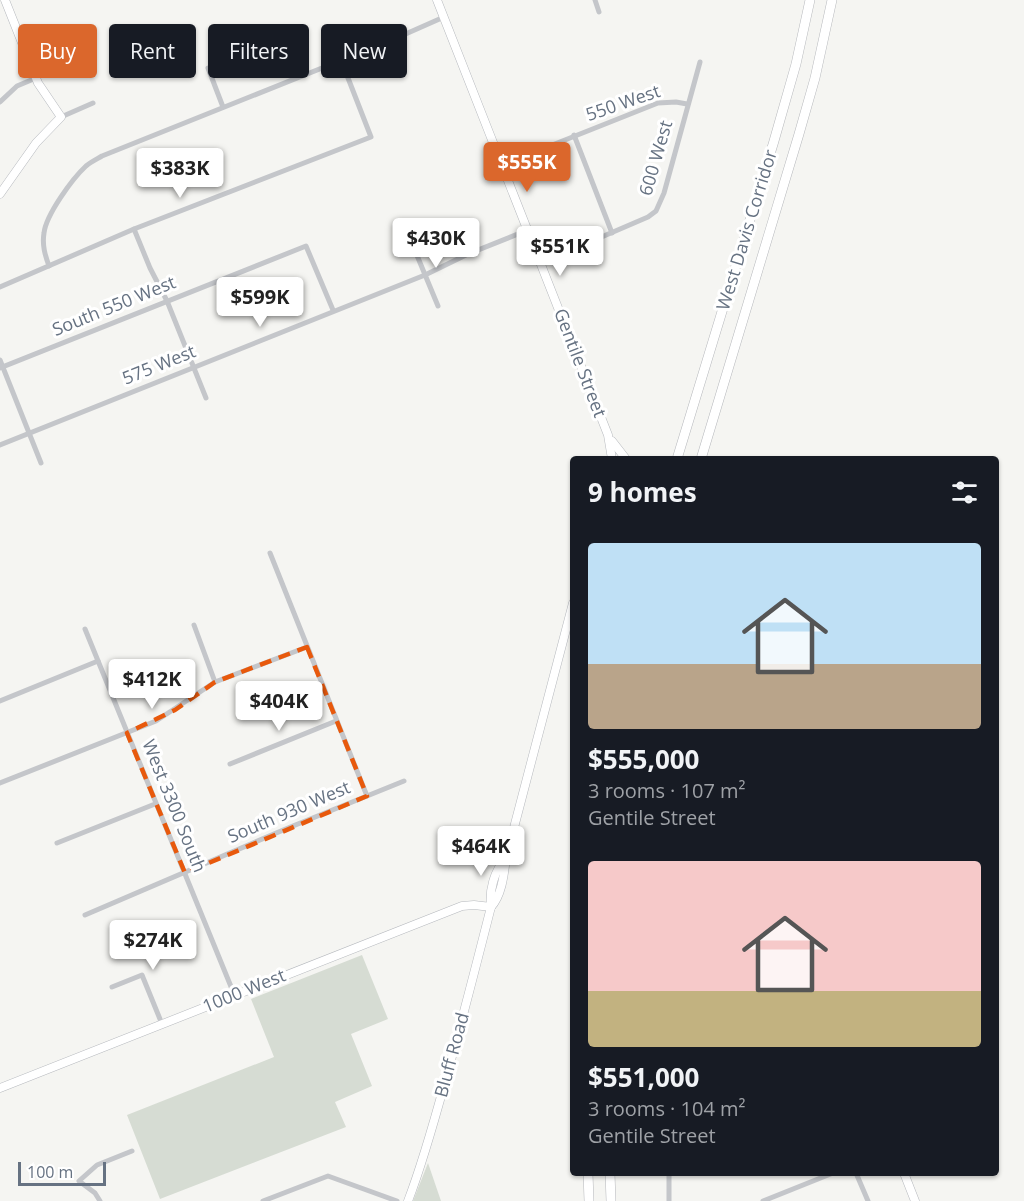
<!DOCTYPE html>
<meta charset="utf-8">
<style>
:root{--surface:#171b24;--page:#242831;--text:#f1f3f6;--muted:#9ea1a6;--accent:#db672c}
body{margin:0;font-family:"Open Sans",sans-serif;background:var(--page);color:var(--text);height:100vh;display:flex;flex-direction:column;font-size:22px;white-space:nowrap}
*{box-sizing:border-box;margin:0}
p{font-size:20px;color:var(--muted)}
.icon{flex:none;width:33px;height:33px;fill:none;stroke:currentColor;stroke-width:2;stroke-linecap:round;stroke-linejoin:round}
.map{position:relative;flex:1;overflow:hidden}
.details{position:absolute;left:570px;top:456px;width:429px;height:720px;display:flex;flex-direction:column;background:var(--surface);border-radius:6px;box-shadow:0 2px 4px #0004}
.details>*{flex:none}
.banner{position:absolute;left:18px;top:24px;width:462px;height:54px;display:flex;gap:12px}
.scale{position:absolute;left:18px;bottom:15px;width:88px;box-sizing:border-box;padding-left:6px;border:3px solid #667282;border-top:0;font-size:16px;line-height:21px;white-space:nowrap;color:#667282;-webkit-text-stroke:4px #fff;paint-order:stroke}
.price{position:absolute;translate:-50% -51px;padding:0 14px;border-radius:6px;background:#fff;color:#222;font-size:20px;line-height:39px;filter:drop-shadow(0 2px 3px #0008)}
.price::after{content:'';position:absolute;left:50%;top:36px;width:18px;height:14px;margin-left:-9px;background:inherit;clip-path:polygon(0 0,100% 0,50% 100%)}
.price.current{background:var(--accent);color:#fff}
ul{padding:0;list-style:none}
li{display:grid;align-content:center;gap:12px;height:318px;padding:0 18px}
li span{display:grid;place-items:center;height:186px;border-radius:6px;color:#555}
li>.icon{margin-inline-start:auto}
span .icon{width:108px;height:108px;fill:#fffc;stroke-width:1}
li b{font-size:26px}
h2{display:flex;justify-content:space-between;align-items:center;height:72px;padding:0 18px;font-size:26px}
.pill{padding:0 21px;border-radius:6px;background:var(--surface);box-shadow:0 2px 4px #0004;font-size:21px;line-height:54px}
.pill.current{background:var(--accent);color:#fff}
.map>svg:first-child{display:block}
.green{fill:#d6dcd3}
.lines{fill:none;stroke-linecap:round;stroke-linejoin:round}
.secondary-casing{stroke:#b6b9be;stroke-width:9}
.highway-casing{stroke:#b6b8bc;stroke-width:10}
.street{stroke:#c4c6ca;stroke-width:5}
.secondary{stroke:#fff;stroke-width:8}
.highway{stroke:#fff;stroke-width:9}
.marked{fill:none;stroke:#e8590c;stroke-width:4.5;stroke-dasharray:12 8;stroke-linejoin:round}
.labels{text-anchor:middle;stroke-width:6;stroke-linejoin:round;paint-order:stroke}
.street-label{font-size:18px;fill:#667282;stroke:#fff}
</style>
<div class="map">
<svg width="1024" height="1201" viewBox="0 0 1024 1201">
<rect width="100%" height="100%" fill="#f5f5f2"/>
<!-- green -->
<g class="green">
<polygon points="362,955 388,1019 351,1034 372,1086 335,1102 346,1127 160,1199 127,1115 274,1057 251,999"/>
<polygon points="428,1163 441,1201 413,1201"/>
</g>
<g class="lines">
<!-- secondary casing -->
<g class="secondary-casing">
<g id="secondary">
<polyline points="437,0 608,435 612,459"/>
<polyline points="0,194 36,143 61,117 38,83 5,0"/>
<polyline points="612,441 626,459"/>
<path d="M491 907C502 895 504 874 506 858L573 603"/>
<polyline points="0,1088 462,906 474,905 491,907"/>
<polyline points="904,1173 915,1201"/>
<path d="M408 1201C423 1162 434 1122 445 1082 461 1024 476 966 491 907 489 890 494 871 506 858"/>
</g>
</g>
<!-- highway casing -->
<g class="highway-casing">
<g id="highway">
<polyline points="677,459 774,141 796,64 810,0"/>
<polyline points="701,459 799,134 815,78 832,0"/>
<polyline points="588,1173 589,1201"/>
<polyline points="610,1173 611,1201"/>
</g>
</g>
<!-- street -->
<g class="street">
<polyline points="595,0 599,12"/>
<polyline points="208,68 223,107"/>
<polyline points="0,102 17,86 36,78"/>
<polyline points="61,117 93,103"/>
<polyline points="574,135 612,233"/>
<polyline points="502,165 658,103 676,102 687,104"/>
<polyline points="134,229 150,268 167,301 206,398"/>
<polyline points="411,241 438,306"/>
<polyline points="541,263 648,217 656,211 664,193 700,62"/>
<path d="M49 266C45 255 42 245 44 233 46 215 72 179 86 166 91 162 97 159 102 156L392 40 444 17"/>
<polyline points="0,287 134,229 371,137 341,60"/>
<polyline points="0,360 41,463"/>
<polyline points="0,368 306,246 333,310"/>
<polyline points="0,445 425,275 468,254 528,230"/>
<polyline points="270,553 367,796"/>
<polyline points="194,625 215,682"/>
<polyline points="85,629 234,994"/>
<polyline points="0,701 98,661"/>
<polyline points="230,764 336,721"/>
<polyline points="0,783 156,721 215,682 307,647"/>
<polyline points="57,843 155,804"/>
<polyline points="85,915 288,828 404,781"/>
<polyline points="112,987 142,975 162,1024"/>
<polyline points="669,1173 669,1201"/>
<polyline points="856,1173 868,1201"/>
<polyline points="100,1201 95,1193 79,1181 97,1165 132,1151"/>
<polyline points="263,1201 328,1176 397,1201"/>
<polyline points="763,1201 833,1173"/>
</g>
<!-- secondary -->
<use href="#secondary" class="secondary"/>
<!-- highway -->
<use href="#highway" class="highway"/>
</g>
<!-- marked area -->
<path class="marked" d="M307 647 367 796 185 873 127 733 175 710 215 682Z"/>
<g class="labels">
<!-- street labels -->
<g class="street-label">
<text transform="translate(623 103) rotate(-19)" y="6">550 West</text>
<text transform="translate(656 158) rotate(-74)" y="6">600 West</text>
<text transform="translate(747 230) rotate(-73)" y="6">West Davis Corridor</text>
<text transform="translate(114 306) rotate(-22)" y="6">South 550 West</text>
<text transform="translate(580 363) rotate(69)" y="6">Gentile Street</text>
<text transform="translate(159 365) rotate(-22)" y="6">575 West</text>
<text transform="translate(174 806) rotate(68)" y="6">West 3300 South</text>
<text transform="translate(289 812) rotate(-23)" y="6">South 930 West</text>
<text transform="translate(244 991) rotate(-22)" y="6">1000 West</text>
<text transform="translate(452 1055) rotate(-75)" y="6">Bluff Road</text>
</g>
</g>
</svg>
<div class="scale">100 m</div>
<b class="price current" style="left:527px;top:193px">$555K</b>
<b class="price" style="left:180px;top:199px">$383K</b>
<b class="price" style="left:436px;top:269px">$430K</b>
<b class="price" style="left:560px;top:277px">$551K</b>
<b class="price" style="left:260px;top:328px">$599K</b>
<b class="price" style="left:152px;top:710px">$412K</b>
<b class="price" style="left:279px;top:732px">$404K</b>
<b class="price" style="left:481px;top:877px">$464K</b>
<b class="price" style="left:153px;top:971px">$274K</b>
<div class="banner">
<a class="pill current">Buy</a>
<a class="pill">Rent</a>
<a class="pill">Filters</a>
<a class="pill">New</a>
</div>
<section class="details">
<h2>9 homes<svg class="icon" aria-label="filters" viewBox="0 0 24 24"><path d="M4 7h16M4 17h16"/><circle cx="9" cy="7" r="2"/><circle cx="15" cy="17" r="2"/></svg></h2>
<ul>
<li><span style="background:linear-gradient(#bfe0f5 65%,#b9a48a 0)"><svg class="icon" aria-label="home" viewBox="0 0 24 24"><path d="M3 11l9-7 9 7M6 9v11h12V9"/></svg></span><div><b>$555,000</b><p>3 rooms · 107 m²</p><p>Gentile Street</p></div></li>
<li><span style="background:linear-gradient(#f6c9c9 70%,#c2b280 0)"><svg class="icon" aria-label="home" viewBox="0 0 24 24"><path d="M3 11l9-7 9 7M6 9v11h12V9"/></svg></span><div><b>$551,000</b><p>3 rooms · 104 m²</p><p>Gentile Street</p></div></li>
</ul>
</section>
</div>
